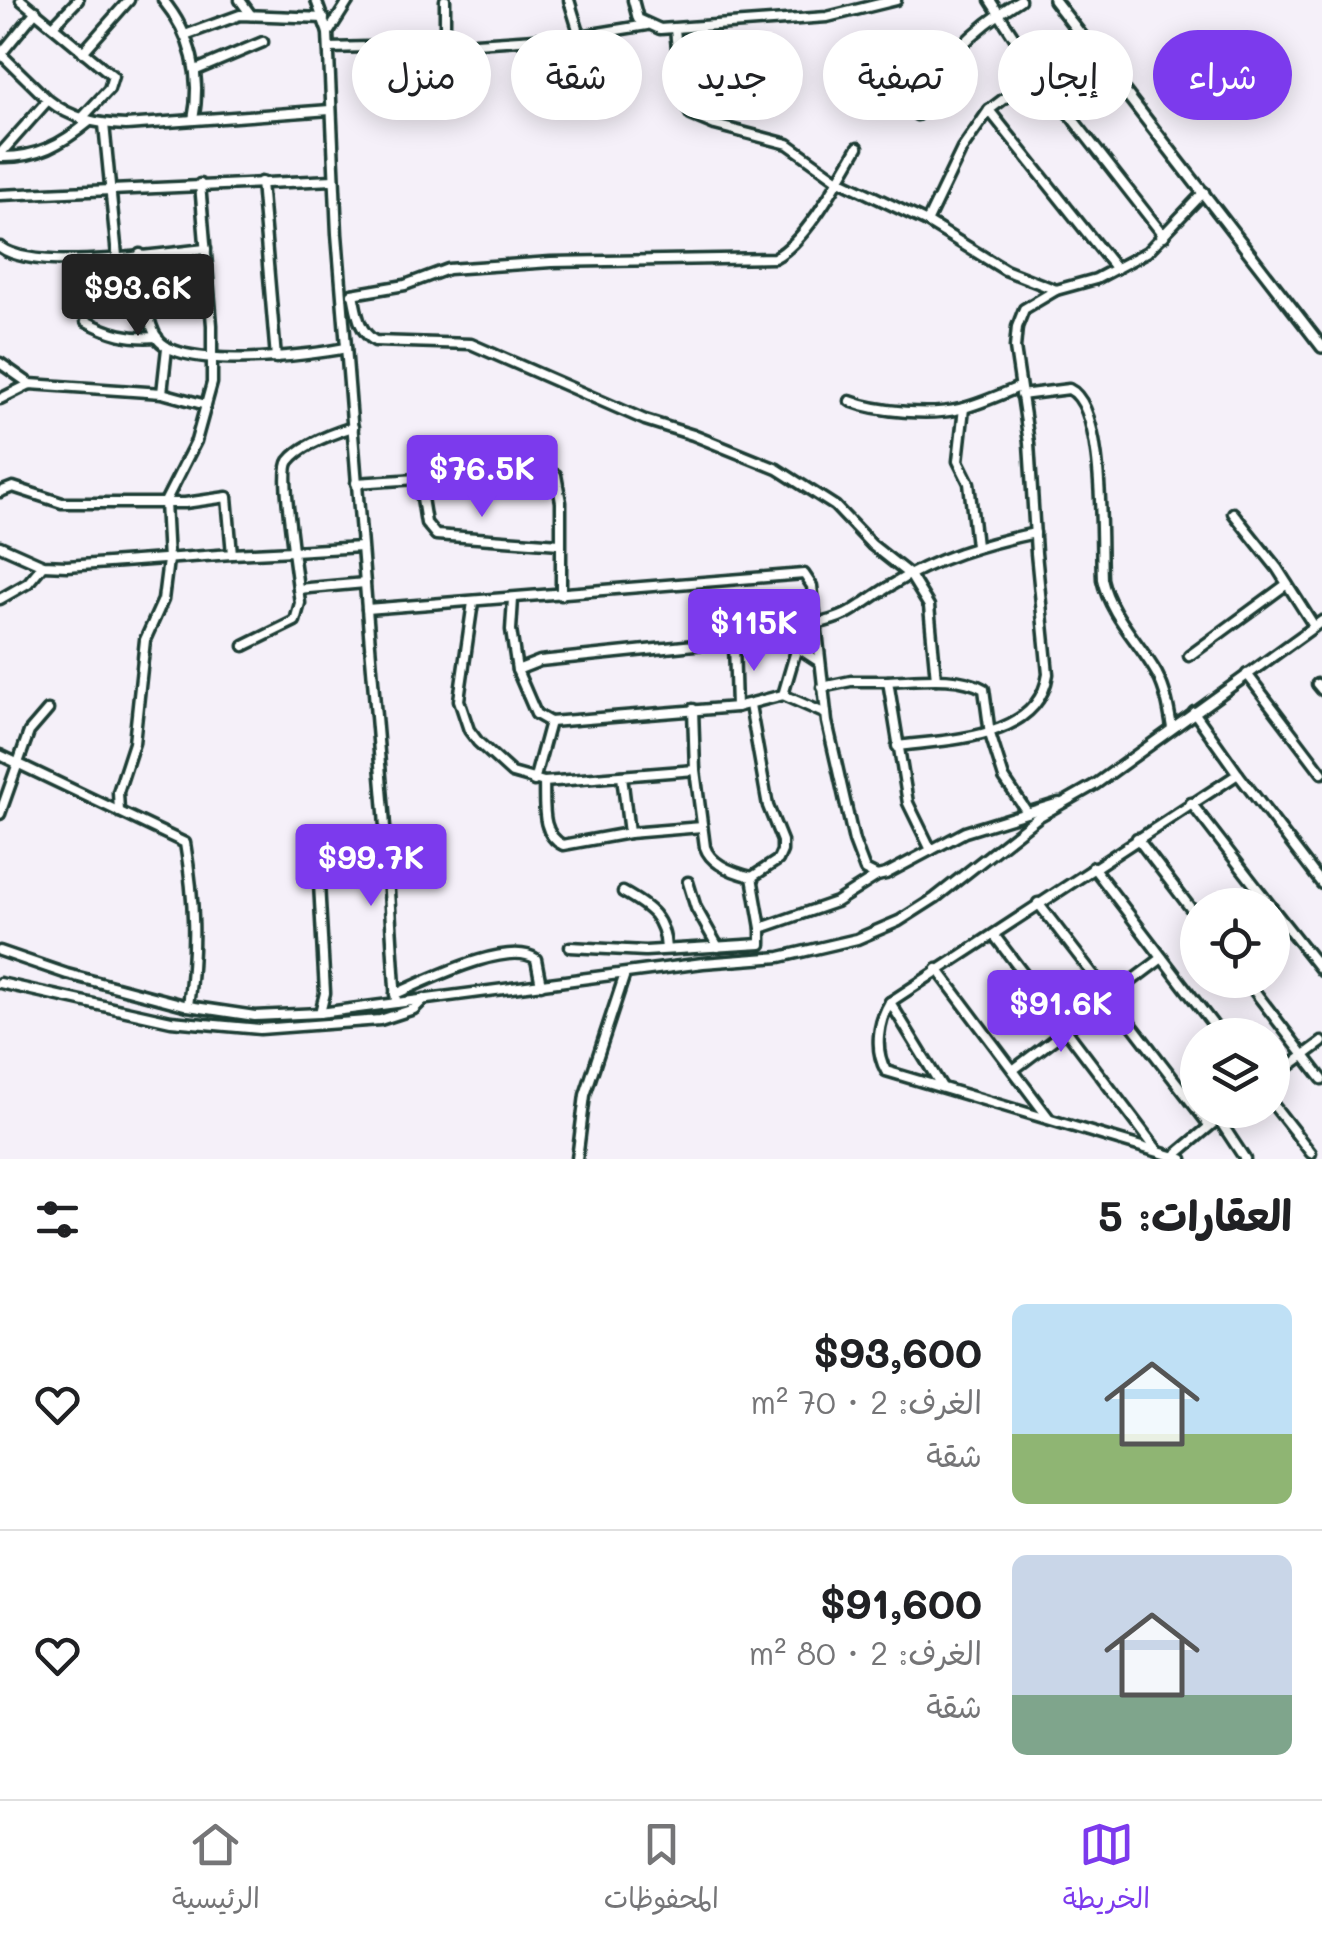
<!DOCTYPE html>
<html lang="ar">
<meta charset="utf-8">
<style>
:root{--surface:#fff;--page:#f6f6f6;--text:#202124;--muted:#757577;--line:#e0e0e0;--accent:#7c3aed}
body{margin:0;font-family:Mali,"Playpen Sans Arabic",sans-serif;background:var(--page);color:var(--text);direction:rtl;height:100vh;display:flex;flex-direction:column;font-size:38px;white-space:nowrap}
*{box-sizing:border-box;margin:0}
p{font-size:32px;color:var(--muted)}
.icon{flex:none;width:55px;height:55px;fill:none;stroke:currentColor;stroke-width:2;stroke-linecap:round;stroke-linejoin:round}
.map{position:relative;height:1159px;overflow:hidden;direction:ltr}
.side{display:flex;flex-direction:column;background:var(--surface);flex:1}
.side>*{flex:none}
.hud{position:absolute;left:30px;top:30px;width:1262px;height:90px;direction:rtl;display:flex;gap:20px}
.controls{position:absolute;left:1180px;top:888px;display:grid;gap:20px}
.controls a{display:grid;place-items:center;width:110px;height:110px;border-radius:50%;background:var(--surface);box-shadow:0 5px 25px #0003;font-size:50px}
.price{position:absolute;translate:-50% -85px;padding:0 22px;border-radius:10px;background:var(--accent);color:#fff;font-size:32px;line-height:65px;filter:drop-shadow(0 2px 5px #0008)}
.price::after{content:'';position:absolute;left:50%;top:60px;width:30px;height:22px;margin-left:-15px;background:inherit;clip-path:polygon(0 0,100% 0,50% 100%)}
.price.current{background:#222;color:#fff}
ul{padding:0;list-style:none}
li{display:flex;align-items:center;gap:30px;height:250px;padding:0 30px}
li+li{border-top:2px solid var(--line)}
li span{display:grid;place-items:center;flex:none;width:280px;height:200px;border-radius:15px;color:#555}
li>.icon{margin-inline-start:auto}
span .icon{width:120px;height:120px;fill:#fffc;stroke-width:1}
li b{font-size:42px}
h2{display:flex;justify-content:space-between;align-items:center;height:120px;padding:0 30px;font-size:42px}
.tag{padding:0 35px;border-radius:45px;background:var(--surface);box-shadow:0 5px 25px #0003;font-size:35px;line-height:90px}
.tag.current{background:var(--accent);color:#fff}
.dock{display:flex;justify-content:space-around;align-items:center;height:140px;border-top:2px solid var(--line);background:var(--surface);font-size:28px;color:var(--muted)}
.dock a{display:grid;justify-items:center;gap:5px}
.dock .current{color:var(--accent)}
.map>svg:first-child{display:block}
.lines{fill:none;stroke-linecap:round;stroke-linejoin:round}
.minor-casing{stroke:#1f3d34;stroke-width:15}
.tertiary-casing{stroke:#1f3d34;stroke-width:16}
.minor{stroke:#fff;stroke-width:8}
.tertiary{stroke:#fff;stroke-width:9}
</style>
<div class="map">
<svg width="1322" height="1159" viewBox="0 0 1322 1159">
<rect width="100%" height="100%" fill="#f5f0f9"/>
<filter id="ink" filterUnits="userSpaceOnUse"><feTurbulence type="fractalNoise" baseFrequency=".01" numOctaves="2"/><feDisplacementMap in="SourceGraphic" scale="20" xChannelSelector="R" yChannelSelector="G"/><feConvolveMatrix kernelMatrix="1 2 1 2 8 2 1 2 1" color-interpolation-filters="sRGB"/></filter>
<g filter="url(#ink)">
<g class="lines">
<!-- minor casing -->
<g class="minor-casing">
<g id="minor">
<polyline points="21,0 113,76 109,89 81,119"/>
<path d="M163 0C191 34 202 77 193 120"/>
<polyline points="240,0 251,15"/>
<polyline points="316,0 328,33 337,234 367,609 804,574 812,586 827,722 854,841 865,870 877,876 886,874 965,832 1059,803"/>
<polyline points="445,0 445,45"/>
<polyline points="569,0 580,36 647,25"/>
<polyline points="633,0 638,19 660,29 827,17 896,0"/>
<polyline points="990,0 1040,77 1164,236"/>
<polyline points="53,26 78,0"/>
<polyline points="675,29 682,98 691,115 715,125 788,144 837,179 927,222 1005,270 1056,290 1096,279 1147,252 1204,192"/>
<polyline points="328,33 349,0"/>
<polyline points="185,35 240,15 324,18"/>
<polyline points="329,48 445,45 580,36"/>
<polyline points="83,52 129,0"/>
<polyline points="1096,54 1062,75 1025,83 989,110 1116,269"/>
<polyline points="0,55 36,11"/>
<polyline points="196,70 263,42"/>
<path d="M48 100C72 119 97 124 126 125L330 110"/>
<path d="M917 115C929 68 980 25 1020 0"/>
<polyline points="104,124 117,256"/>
<polyline points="0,154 48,100 1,54"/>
<path d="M0 157C37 158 62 144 90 121"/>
<polyline points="261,182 276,358"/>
<polyline points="0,195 334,180"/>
<polyline points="927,222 962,149 989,110"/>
<path d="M0 247C37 274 159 253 206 249"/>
<path d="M140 254C144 279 144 316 157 338 179 372 311 355 346 348"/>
<path d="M352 294 405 285 448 269 551 262 774 258C806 242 840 178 858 147"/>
<path d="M353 294C357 312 358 331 375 341L471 344 645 420 693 435 777 469 835 506 872 545 910 575 929 606 936 679"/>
<path d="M86 321C110 334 129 339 157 337"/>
<polyline points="0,363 30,384"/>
<polyline points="162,393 167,348"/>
<path d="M1021 395 1069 389C1106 406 1100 540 1102 579 1110 615 1139 642 1157 674 1166 691 1169 709 1172 728"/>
<polyline points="0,399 30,384 162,393 206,405"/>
<path d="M850 401C878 412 931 416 960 409 980 404 1000 395 1019 387"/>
<polyline points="964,408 958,461 969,483 976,546"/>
<path d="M353 427C334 433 302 444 289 461 281 472 292 534 293 551L361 547"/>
<polyline points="419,479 426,523 436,535 560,544"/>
<polyline points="356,483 539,471 556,475 561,502 561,595"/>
<polyline points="0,492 13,487 62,503 185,503 227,497 232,554 67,566 43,565 0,546"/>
<polyline points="1233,513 1277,568 1314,626"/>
<polyline points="232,554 293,551 300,603 295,621 244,646"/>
<polyline points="298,589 365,583"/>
<polyline points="0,599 28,583 43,565"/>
<polyline points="513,599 511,630 517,670"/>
<polyline points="473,602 459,700 469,730 478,742 512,773 544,782 695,770"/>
<polyline points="367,609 384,812 396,1003"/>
<path d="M815 624C854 616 858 605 890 586 935 558 983 544 1035 533"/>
<polyline points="734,643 736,707"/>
<polyline points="1189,656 1287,584"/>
<polyline points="818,661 789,642 762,638 540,661 517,670 536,714 550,722 736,707 783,695 826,714"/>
<polyline points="1247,674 1322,773"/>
<path d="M888 681C919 680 957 674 984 689L990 734 1004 778 1027 812"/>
<polyline points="1317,684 1322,690"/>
<polyline points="822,687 851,681 888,681 908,803 931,850"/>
<polyline points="783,695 797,647"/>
<polyline points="750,705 768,806 782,841 782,851 778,860 752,877"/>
<path d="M693 709 695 770 705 847C711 865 735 873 752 877L761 928 836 902 877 876"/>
<path d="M897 746C950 739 1038 740 1048 674L1036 553 1029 443 1015 348 1017 327 1024 309 1056 290"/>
<path d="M0 755 185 843C195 902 196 947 188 1006"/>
<polyline points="1238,774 1322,884"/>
<polyline points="622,776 629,833"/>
<polyline points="534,781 550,722"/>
<path d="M544 782C545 804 540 834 563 845L629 833 702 827"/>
<polyline points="1191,803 1270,905"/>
<polyline points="119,812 118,792 134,743 145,640 163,600 168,560 165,502 196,441 212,383 212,325 200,184"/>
<polyline points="0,814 29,732 48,710"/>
<polyline points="1137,838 1198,918"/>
<polyline points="317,846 325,993 320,1013"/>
<polyline points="1093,867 1221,1035"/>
<polyline points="688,882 696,908 718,947"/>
<path d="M623 892C650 907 665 918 666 949"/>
<polyline points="1038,903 1209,1125"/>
<polyline points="1272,908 1322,971"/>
<polyline points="994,935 1157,1150"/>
<polyline points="570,947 645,951 761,944 761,928"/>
<polyline points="0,951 67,974 188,1006 255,1016 320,1013 703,963 780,957 857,939 899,921 935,898 1038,817 1096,784 1322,621"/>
<polyline points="937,969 1048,1117"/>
<polyline points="1246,980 1322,1079"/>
<polyline points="0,983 171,1021 260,1029 380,1020 414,1009 424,999"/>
<path d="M395 994C426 981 509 939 536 959L541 985"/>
<polyline points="890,1002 942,1087"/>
<polyline points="1013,1070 1162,958"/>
<polyline points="1272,1079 1322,1042"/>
<polyline points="1272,1103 1311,1153"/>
<polyline points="1218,1118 1245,1159"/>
<polyline points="1173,1157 1229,1110"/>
<polyline points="577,1159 585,1095 625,974"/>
<path d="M1182 1159 886 1071C874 1050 878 1022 890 1002L1238 774 1194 712"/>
</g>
</g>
<!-- tertiary casing -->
<g class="tertiary-casing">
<polyline id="tertiary" points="1054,0 1322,347"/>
</g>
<!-- minor -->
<use href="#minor" class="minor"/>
<!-- tertiary -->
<use href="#tertiary" class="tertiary"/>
</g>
</g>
</svg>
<div class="controls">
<a><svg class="icon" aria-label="locate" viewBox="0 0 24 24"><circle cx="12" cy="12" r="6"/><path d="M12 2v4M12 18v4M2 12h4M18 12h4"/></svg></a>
<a><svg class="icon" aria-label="layers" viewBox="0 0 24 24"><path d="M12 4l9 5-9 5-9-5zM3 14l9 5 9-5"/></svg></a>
</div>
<b class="price current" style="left:138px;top:339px">$93.6K</b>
<b class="price" style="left:482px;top:520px">$76.5K</b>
<b class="price" style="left:754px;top:674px">$115K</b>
<b class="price" style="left:371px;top:909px">$99.7K</b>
<b class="price" style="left:1061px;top:1055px">$91.6K</b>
<div class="hud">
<a class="tag current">شراء</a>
<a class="tag">إيجار</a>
<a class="tag">تصفية</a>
<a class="tag">جديد</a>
<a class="tag">شقة</a>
<a class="tag">منزل</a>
</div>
</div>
<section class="side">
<h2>العقارات: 5<svg class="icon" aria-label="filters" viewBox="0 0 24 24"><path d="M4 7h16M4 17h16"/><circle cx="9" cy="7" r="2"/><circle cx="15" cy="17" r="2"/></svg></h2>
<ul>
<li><span style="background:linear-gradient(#bfe0f5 65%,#8fb573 0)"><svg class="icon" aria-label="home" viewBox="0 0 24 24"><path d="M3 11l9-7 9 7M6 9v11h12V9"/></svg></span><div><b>$93,600</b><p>الغرف: 2 · 70 m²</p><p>شقة</p></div><svg class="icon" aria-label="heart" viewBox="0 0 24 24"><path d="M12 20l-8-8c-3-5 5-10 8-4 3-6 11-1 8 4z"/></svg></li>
<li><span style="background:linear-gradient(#c9d6e8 70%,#7fa58c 0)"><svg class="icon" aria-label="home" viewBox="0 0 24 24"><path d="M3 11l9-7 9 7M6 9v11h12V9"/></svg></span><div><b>$91,600</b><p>الغرف: 2 · 80 m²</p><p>شقة</p></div><svg class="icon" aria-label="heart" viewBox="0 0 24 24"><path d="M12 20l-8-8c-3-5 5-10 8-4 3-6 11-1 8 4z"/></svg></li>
</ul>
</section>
<nav class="dock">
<a class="current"><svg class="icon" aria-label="map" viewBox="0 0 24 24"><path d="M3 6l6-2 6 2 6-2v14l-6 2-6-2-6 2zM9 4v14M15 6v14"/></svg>الخريطة</a>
<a><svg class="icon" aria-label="saved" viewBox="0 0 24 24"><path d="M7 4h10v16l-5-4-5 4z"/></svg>المحفوظات</a>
<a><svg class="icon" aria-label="home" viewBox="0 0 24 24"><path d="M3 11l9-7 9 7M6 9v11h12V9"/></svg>الرئيسية</a>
</nav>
